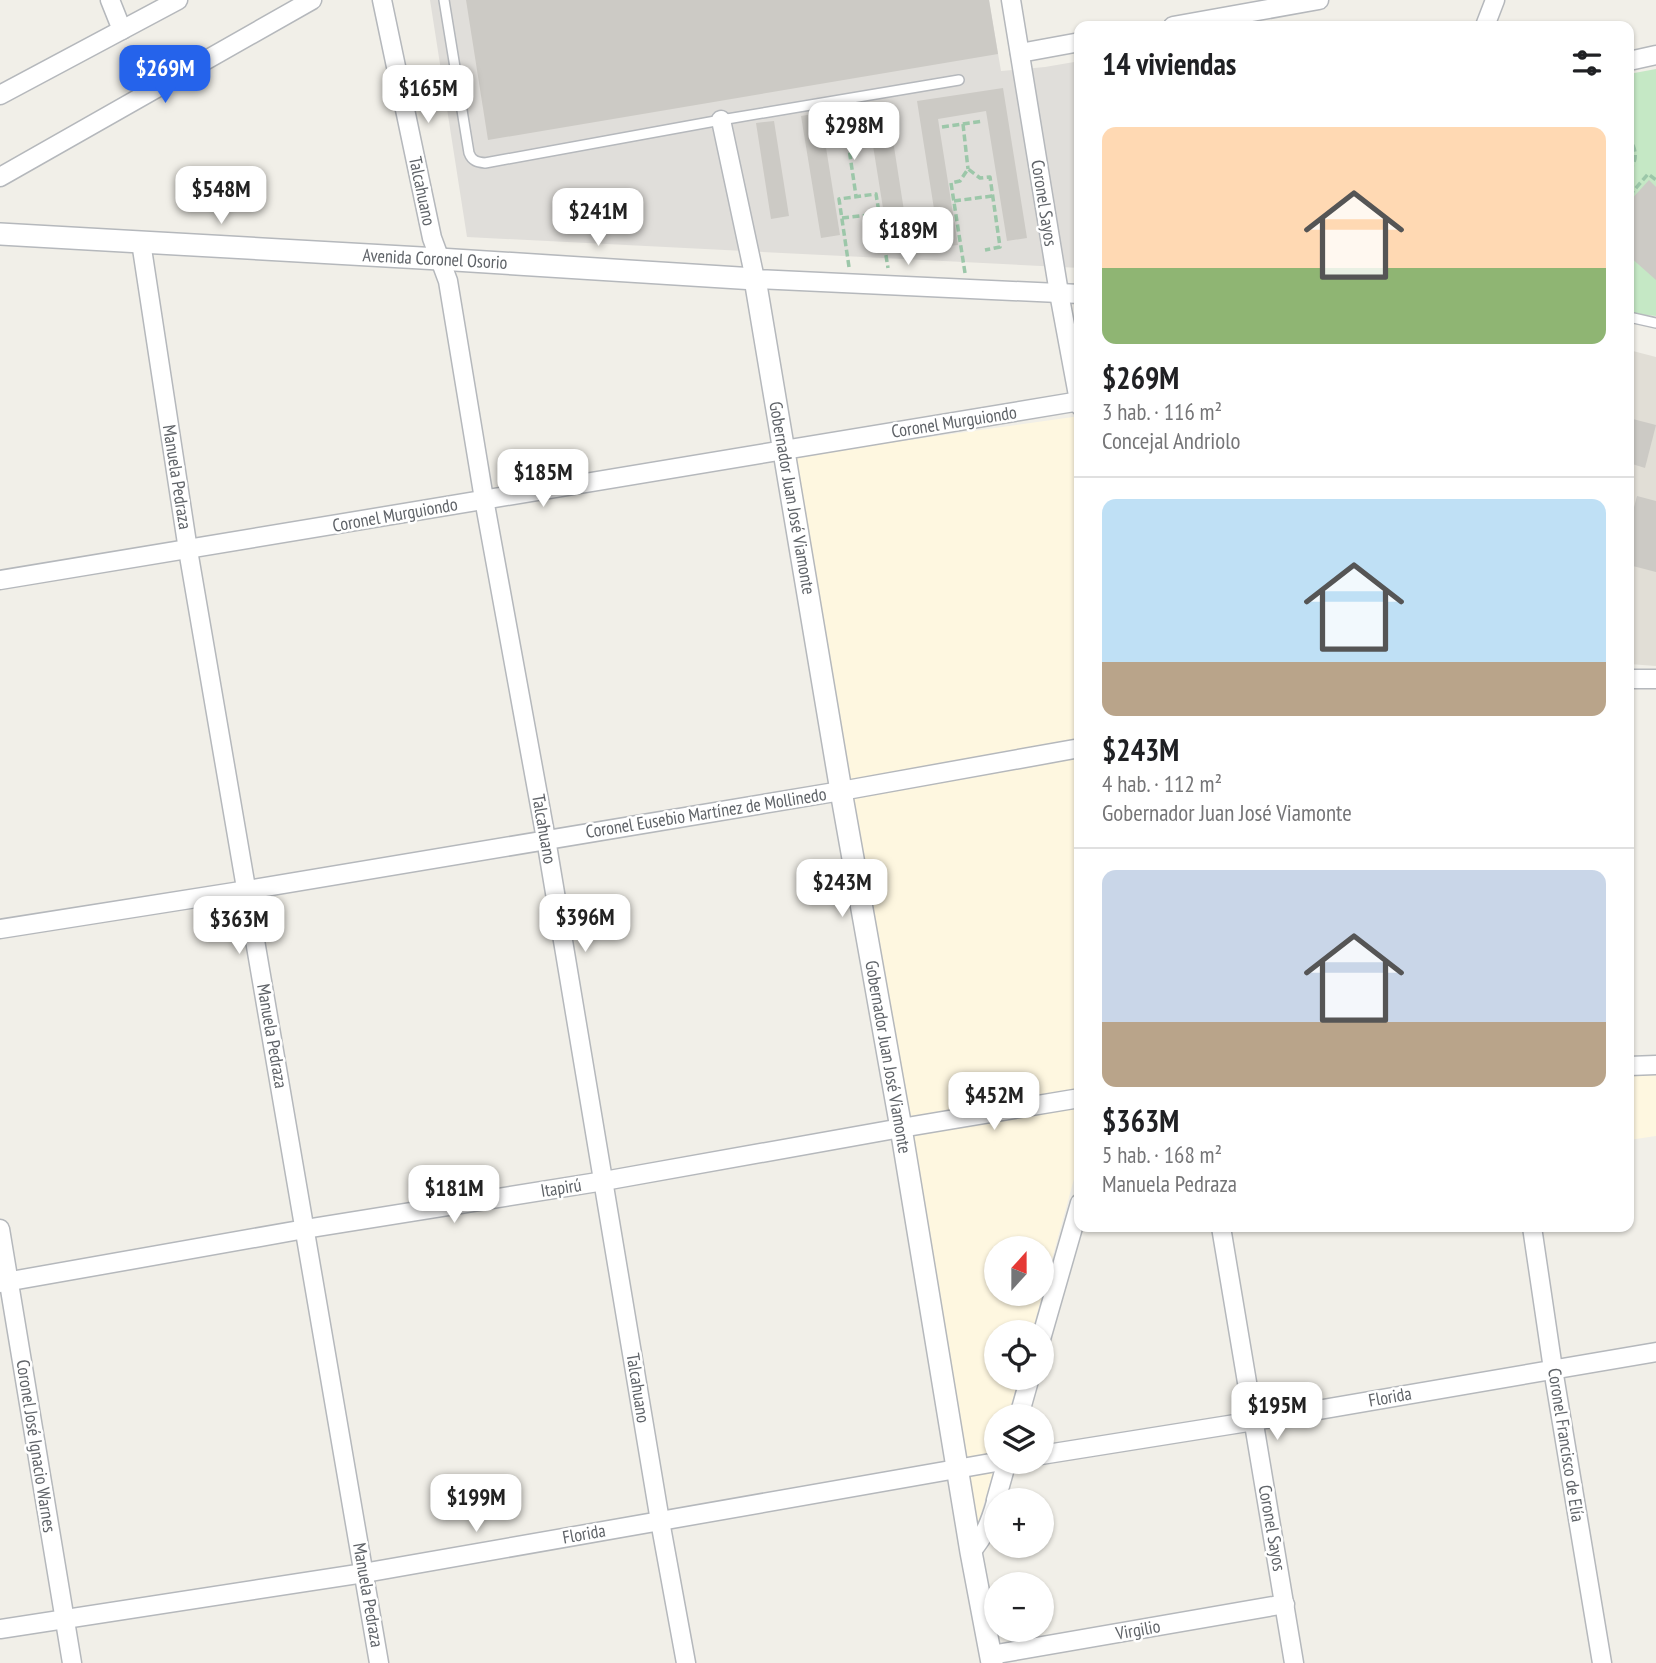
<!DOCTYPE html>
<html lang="es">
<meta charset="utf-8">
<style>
:root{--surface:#fff;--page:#f2f2f2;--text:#202124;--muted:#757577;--line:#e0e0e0;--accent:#2563eb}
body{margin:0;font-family:"PT Sans Narrow",sans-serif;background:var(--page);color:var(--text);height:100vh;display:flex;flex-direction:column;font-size:26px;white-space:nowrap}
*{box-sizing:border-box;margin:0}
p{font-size:23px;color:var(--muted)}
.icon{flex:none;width:38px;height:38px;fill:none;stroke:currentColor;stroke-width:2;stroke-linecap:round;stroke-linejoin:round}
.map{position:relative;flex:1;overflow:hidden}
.panel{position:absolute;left:1074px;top:21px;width:560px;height:1211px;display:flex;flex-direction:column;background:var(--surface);border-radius:14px;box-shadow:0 2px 5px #0004}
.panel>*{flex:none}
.needle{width:46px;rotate:21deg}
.controls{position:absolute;left:984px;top:1236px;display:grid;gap:14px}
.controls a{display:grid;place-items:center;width:70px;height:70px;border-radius:50%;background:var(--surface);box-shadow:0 2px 5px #0004;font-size:35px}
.price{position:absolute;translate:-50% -60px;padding:0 16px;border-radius:14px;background:#fff;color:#222;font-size:23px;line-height:46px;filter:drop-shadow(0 2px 4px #0008)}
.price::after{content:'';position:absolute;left:50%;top:42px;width:21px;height:16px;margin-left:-10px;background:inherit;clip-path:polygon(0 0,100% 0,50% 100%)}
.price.selected{background:var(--accent);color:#fff}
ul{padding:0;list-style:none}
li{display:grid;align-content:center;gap:14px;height:371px;padding:0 28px}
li+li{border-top:2px solid var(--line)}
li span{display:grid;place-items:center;height:217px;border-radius:14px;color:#555}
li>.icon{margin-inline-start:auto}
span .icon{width:126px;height:126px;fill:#fffc;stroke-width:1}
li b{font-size:30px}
h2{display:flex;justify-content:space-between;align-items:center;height:84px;padding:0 28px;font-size:30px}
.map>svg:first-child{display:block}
.commercial{fill:#fef7e0;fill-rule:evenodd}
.industrial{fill:#e0deda}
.education{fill:#e1ded6}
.green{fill:#c5e8c5}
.building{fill:#cccac5}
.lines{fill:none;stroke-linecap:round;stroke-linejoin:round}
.service-casing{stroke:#b5b8bc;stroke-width:12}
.minor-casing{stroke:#b5b8bc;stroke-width:21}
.tertiary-casing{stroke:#b5b8bc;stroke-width:24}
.path{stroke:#9cc7a9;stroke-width:3.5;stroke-dasharray:7 3.5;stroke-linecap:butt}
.service{stroke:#fff;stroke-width:9}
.minor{stroke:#fff;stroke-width:18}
.tertiary{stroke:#fff;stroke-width:21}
.labels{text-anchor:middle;stroke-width:5;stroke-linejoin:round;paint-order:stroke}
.street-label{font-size:18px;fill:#5f6368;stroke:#fff}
</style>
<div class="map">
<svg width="1656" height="1663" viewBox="0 0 1656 1663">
<rect width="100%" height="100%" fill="#f1efe8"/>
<!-- commercial -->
<g class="commercial">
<path d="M1080 416V1157L1032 1332H996V1377H1019L1008 1416H996V1461L978 1524 781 458ZM996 1248H1041V1293H996Z"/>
<polygon points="1656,1073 1656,1136 1629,1140 1629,1074"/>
</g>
<!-- industrial -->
<polygon class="industrial" points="430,0 989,0 1001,71 1045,67 1080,61 1080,268 467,237"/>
<!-- education -->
<polygon class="education" points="1629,350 1656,357 1656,666 1629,664"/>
<!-- green -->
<polygon class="green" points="1656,69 1656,316 1629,313 1629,74"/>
<!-- building -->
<g class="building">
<polygon points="466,0 989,0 998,54 488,140"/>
<polygon points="1003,88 1027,238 1007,241 986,111 938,119 958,245 940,247 917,101"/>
<polygon points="887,102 907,230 887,233 870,127 824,135 840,235 821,238 801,116"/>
<polygon points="774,121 789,216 771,219 756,123"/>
<polygon points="1649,180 1656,187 1656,280 1629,256 1629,202"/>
<polygon points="1629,418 1656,425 1645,468 1629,463"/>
<polygon points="1637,496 1656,501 1656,572 1629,565 1629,526"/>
</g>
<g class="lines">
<!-- service casing -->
<g class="service-casing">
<g id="service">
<path d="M444 0 469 153C472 161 477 162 485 163L721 120 959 80"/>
<polyline points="1629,317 1656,323"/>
</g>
</g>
<!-- minor casing -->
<g class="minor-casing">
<g id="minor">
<polyline points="110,0 122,30"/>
<polyline points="382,0 432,238 448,281 484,499 546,839 660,1521 686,1663"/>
<polyline points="1011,0 1059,293 1080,406"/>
<polyline points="1173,26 1319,0"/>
<polyline points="1485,26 1495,0"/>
<polyline points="1020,53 1080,42"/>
<polyline points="1629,61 1656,55"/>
<polyline points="0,95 178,0"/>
<polyline points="721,120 755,279 1080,294"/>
<polyline points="0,177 312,0"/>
<polyline points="141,242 188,550 379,1663"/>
<polyline points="0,580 1080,401"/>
<polyline points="1629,679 1656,679"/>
<polyline points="0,929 247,890 841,791 1080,748"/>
<polyline points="1629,1066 1656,1065"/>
<polyline points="1221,1227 1294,1663"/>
<polyline points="1532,1227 1553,1369 1602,1663"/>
<polyline points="0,1229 72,1663"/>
<polyline points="0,1283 305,1229 604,1181 901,1128 1080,1098"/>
<polyline points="1041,1339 1080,1203"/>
<polyline points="1019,1416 1030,1377"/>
<polyline points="1041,1455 1254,1421 1656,1352"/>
<polyline points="996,1500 1007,1461"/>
<path d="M971 1552C985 1535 990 1523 996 1502"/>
<polyline points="0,1629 364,1573 1002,1461"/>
<polyline points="991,1655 1285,1604"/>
</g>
</g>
<!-- tertiary casing -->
<g class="tertiary-casing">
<polyline id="tertiary" points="0,234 439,259 755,279 841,791 901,1128 971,1552 992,1663"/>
</g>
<!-- path -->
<g class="path">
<polyline points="963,124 968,169"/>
<polyline points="942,127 983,121"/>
<polyline points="848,142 856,196"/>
<polyline points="829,144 867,140"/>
<path d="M1629 171C1637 160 1637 153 1631 141"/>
<polyline points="1629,196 1648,174 1656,180"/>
<polyline points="954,201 992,196"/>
<polyline points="842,218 878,214"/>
<polyline points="849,267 839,199 876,194 888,268"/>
<polyline points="965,273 951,183 960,181 968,169 980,178 990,177 1000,247 985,250"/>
</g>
<!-- service -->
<use href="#service" class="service"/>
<!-- minor -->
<use href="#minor" class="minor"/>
<!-- tertiary -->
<use href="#tertiary" class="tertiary"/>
</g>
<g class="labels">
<!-- street labels -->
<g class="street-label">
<text transform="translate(422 191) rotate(78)" y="6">Talcahuano</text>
<text transform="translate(1044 203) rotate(81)" y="6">Coronel Sayos</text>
<text transform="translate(435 259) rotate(3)" y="6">Avenida Coronel Osorio</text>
<text transform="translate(954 422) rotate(-9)" y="6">Coronel Murguiondo</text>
<text transform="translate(177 477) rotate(81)" y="6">Manuela Pedraza</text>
<text transform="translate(792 498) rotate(80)" y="6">Gobernador Juan José Viamonte</text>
<text transform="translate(395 515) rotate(-10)" y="6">Coronel Murguiondo</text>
<text transform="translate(706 813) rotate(-9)" y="6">Coronel Eusebio Martínez de Mollinedo</text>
<text transform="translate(544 829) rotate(80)" y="6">Talcahuano</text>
<text transform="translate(272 1036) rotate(80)" y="6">Manuela Pedraza</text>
<text transform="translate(888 1057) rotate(80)" y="6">Gobernador Juan José Viamonte</text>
<text transform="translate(561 1188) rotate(-9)" y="6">Itapirú</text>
<text transform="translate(638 1388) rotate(81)" y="6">Talcahuano</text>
<text transform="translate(1390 1397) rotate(-10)" y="6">Florida</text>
<text transform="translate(1566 1445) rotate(81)" y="6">Coronel Francisco de Elía</text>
<text transform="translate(36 1446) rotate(81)" y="6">Coronel José Ignacio Warnes</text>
<text transform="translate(1272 1528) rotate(80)" y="6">Coronel Sayos</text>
<text transform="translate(584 1534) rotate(-10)" y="6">Florida</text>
<text transform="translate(368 1595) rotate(80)" y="6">Manuela Pedraza</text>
<text transform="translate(1138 1630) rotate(-10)" y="6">Virgilio</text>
</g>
</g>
</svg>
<div class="controls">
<a><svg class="needle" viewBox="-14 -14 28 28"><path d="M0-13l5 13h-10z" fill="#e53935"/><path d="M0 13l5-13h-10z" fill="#757577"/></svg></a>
<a><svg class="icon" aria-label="locate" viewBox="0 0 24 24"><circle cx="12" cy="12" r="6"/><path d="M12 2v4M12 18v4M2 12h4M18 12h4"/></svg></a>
<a><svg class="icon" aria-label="layers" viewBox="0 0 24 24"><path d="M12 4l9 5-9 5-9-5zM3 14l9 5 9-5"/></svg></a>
<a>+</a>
<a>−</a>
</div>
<b class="price selected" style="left:165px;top:105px">$269M</b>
<b class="price" style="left:428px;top:125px">$165M</b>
<b class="price" style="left:854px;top:162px">$298M</b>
<b class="price" style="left:221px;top:226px">$548M</b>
<b class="price" style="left:598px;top:248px">$241M</b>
<b class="price" style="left:908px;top:267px">$189M</b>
<b class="price" style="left:543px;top:509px">$185M</b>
<b class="price" style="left:842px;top:919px">$243M</b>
<b class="price" style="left:585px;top:954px">$396M</b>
<b class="price" style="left:239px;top:956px">$363M</b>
<b class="price" style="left:994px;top:1132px">$452M</b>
<b class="price" style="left:454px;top:1225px">$181M</b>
<b class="price" style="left:1277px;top:1442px">$195M</b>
<b class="price" style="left:476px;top:1534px">$199M</b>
<section class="panel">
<h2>14 viviendas<svg class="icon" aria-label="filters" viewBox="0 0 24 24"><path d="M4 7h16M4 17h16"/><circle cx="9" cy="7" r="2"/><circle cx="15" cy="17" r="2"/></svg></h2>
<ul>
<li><span style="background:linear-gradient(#ffd9b3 65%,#8fb573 0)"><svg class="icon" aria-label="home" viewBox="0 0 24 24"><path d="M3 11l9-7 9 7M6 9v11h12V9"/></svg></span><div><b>$269M</b><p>3 hab. · 116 m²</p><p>Concejal Andriolo</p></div></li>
<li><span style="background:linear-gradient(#bfe0f5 75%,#b9a48a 0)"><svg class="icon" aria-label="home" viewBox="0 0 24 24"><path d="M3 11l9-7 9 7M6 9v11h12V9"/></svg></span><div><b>$243M</b><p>4 hab. · 112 m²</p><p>Gobernador Juan José Viamonte</p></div></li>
<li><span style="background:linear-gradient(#c9d6e8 70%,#b9a48a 0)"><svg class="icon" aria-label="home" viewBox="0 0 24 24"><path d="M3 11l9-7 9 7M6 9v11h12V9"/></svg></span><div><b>$363M</b><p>5 hab. · 168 m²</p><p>Manuela Pedraza</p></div></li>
</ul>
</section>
</div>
